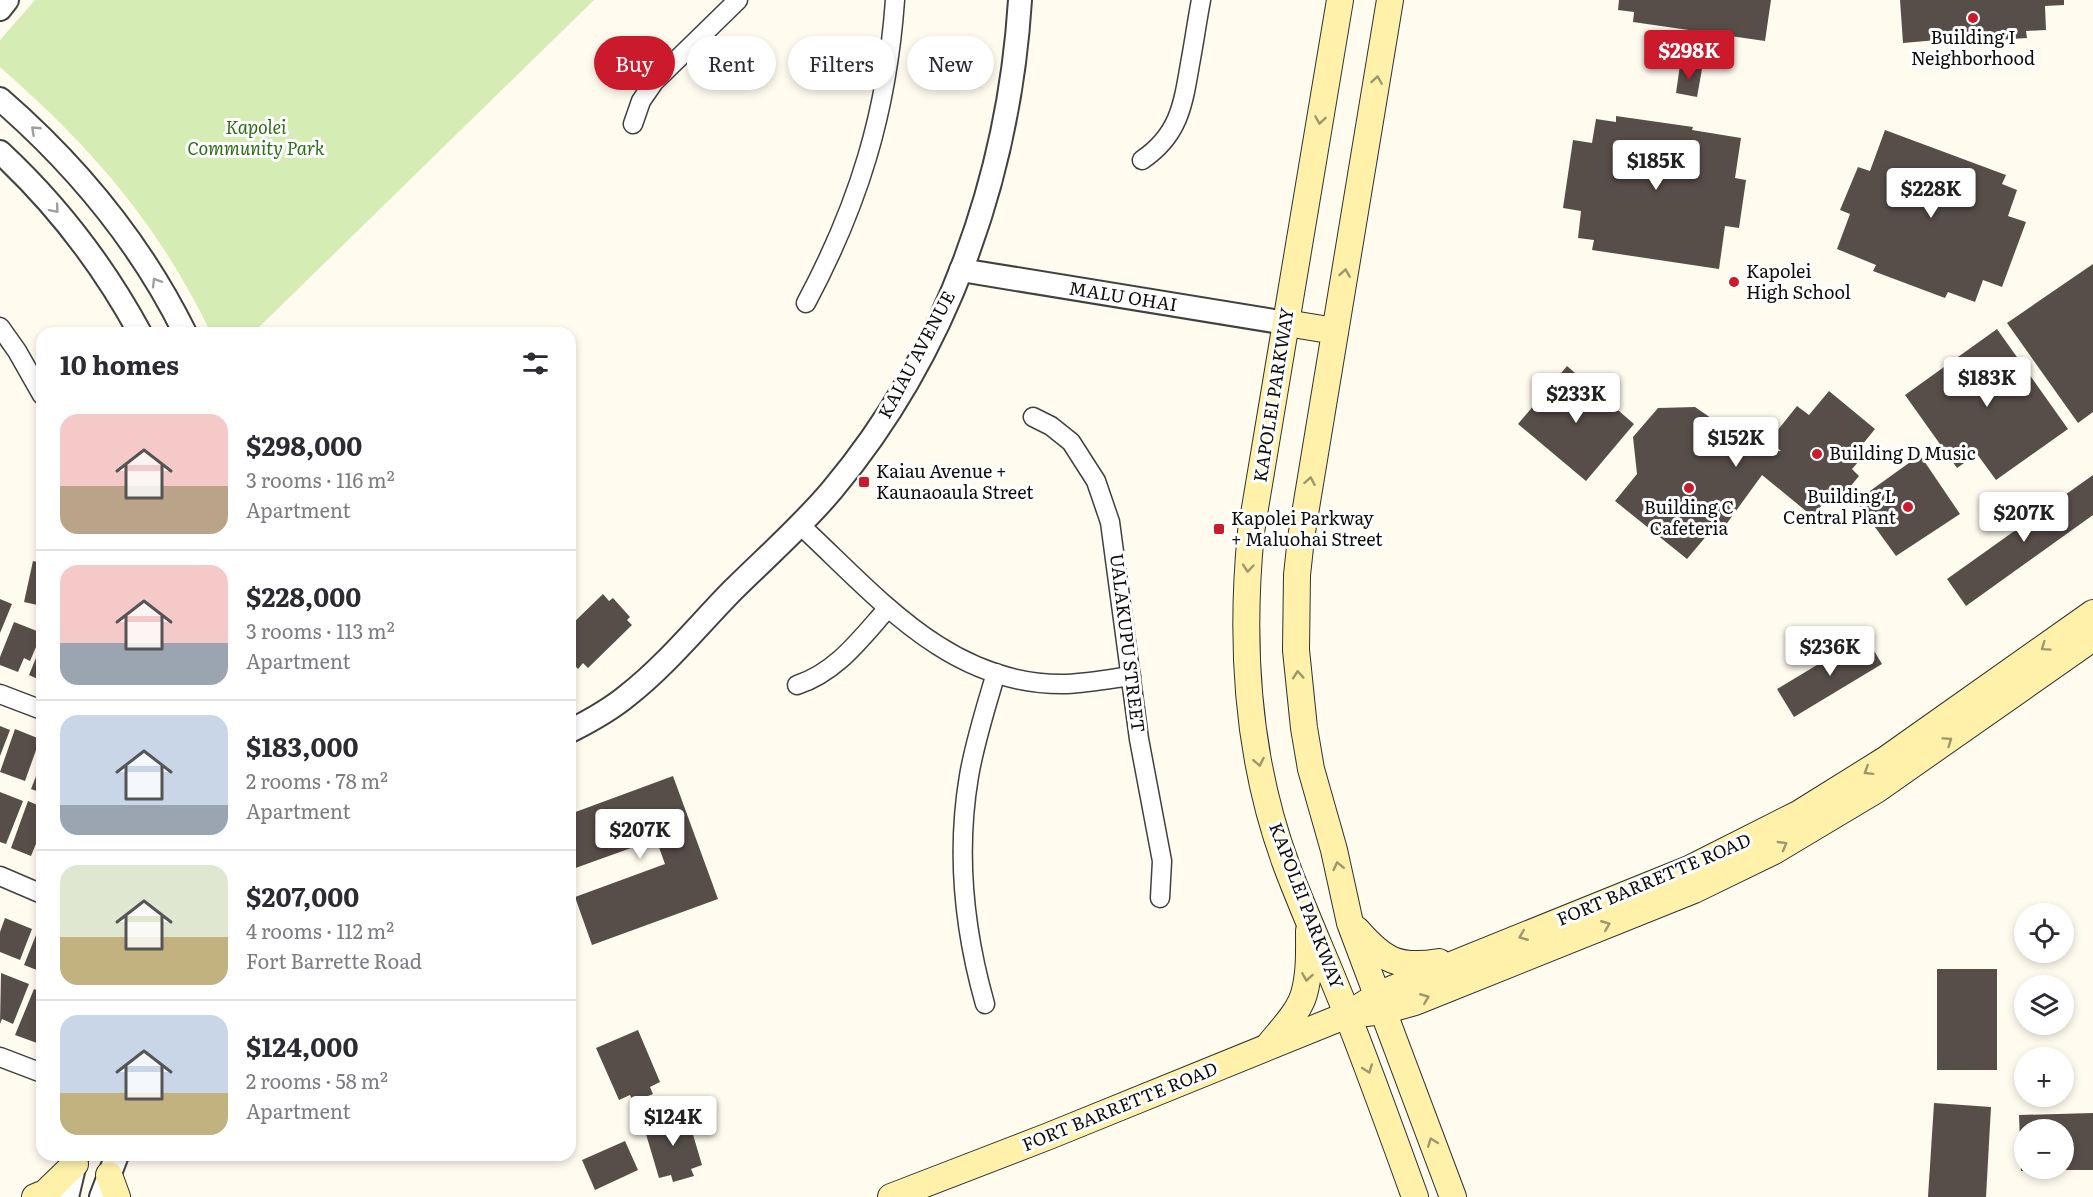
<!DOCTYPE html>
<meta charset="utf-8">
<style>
:root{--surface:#fff;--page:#f7f7f7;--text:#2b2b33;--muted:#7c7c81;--line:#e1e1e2;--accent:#ca1a2c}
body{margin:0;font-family:Literata,serif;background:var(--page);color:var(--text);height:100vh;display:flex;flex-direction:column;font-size:22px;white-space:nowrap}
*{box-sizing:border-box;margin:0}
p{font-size:20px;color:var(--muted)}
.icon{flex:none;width:33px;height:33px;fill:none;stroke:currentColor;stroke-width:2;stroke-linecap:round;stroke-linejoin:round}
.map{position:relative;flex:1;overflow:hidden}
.panel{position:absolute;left:36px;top:327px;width:540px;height:834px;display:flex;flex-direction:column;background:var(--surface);border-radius:18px;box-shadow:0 3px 9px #0003}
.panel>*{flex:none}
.hud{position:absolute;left:594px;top:36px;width:570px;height:54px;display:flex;gap:12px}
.tools{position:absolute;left:2014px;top:903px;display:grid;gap:12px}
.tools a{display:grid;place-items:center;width:60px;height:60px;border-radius:50%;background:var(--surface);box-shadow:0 3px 9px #0003;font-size:30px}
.price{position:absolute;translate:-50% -51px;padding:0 14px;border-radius:6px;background:#fff;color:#222;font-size:20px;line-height:39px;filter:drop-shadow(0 2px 3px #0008)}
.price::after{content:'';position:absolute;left:50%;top:36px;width:18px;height:14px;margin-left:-9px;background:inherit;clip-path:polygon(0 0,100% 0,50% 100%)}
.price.selected{background:var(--accent);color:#fff}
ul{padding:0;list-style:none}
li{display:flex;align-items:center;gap:18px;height:150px;padding:0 24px}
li+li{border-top:2px solid var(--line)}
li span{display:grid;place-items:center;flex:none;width:168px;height:120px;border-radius:18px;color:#555}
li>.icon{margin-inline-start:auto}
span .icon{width:72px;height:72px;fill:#fffc;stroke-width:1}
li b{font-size:26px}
h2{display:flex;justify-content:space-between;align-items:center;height:72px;padding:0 24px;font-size:26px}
.pill{padding:0 21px;border-radius:27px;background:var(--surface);box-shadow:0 3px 9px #0003;font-size:21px;line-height:54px}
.pill.selected{background:var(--accent);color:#fff}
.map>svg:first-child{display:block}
.green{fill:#d5edb5}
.building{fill:#584e49}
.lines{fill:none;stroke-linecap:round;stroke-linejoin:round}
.minor-casing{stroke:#414141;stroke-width:21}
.tertiary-casing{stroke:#414141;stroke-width:26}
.secondary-casing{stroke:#303030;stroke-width:28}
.minor{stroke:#fff;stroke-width:18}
.tertiary{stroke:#fff;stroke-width:22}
.secondary{stroke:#fff1aa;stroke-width:26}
.oneway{stroke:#9f966c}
.oneway2{stroke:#9f9f9f}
.poi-dot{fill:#ca1a2c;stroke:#fff;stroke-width:2}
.labels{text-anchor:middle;stroke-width:6;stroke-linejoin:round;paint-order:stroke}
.poi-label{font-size:18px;fill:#0e0e0e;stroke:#fff;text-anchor:start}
.park-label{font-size:18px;font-style:italic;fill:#2e6c18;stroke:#fff}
.street-label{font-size:18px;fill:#0e0e0e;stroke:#fff}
</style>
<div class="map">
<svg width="2093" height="1197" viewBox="0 0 2093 1197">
<rect width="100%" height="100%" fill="#fffbef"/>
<!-- green -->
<path class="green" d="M35 0H594L253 333H211C157 222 92 148 0 67V40Z"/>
<!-- building -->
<g class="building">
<polygon points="1619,0 1771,0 1765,41 1633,22 1634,12 1618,10"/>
<polygon points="1900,0 2064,0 2064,5 2045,6 2046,30 2026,31 2027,38 1950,43 1949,39 1903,43"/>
<polygon points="1680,65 1702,69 1697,97 1676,93"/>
<polygon points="1616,116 1693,127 1692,130 1741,138 1735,178 1746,180 1739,228 1725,226 1719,269 1592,250 1594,240 1578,238 1581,211 1563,208 1573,140 1592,143 1596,119 1616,122"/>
<polygon points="1885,130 2006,175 2002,184 2017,190 2008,216 2026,222 2002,287 1983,280 1975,302 1948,292 1945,298 1873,271 1876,265 1837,249 1850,214 1840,210 1858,167 1870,171"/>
<polygon points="2093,264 2093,412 2078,423 2007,323"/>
<polygon points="1997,329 2068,429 1996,480 1977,454 1957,468 1905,395"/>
<polygon points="1567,366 1634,424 1586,481 1518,424"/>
<polygon points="1829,391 1875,429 1853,456 1859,461 1852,469 1859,476 1841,498 1834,492 1812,516 1762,475 1725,526 1719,521 1687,559 1615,501 1637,474 1633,437 1658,408 1695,407 1724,427 1725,443 1738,453 1781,451 1769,441 1797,406 1809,415"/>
<polygon points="1920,455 1960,514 1896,556 1856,501"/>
<polygon points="2093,475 2093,515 1966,606 1947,579"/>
<polygon points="33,561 42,563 42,606 24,602"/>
<polygon points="603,594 609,601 613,598 630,617 627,620 632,625 588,668 583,663 578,669 570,660 570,626"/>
<polygon points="0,599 12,604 0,633"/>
<polygon points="14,622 42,633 30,661 24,658 18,672 0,665 0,657"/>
<polygon points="1865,636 1882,664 1794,717 1777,689"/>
<polygon points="42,643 42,681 29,675"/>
<polygon points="0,726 10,730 0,756"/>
<polygon points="15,729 40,739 25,781 0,772"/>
<polygon points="42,761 42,793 31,789"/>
<polygon points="673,776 718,899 592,945 575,897 665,864 656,839 570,870 570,814"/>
<polygon points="0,792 23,801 6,844 0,842"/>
<polygon points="28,801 42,807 40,812 42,813 42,835 40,834 31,856 11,848"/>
<polygon points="5,918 32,929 20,960 0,952 0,932"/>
<polygon points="42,920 42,972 24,965"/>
<rect x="1937" y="969" width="60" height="101"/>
<polygon points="1,973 29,984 13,1024 2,1019 0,1024"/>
<polygon points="34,989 42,992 42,1031 37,1043 15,1035"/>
<polygon points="638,1030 660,1082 650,1087 653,1094 633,1102 630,1095 619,1100 596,1048"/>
<polygon points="1934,1103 1991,1107 1986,1197 1928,1197"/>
<polygon points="686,1111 702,1165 691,1169 694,1176 673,1182 671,1175 659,1178 643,1124"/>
<polygon points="2093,1113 2093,1170 2064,1170 2064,1130 2025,1130 2025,1168 2058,1168 2058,1170 2021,1171 2019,1115"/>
<polygon points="625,1141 638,1170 595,1190 582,1160"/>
</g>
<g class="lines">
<!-- minor casing -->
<g class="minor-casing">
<g id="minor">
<polyline points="633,124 641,101 654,82 738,0"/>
<path d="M1142 160C1179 135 1183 105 1190 64 1194 43 1197 21 1201 0"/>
<path d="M806 303C859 204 887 112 895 0"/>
<polyline points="0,327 17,351 42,395"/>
<polyline points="1033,417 1051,426 1071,442 1096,481 1110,522 1139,739 1162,861 1160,898"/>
<path d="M799 524C877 596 950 687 1067 684 1088 683 1110 679 1131 676"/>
<path d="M797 685C837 672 861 638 888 608"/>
<polyline points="0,694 42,710"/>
<polyline points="0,876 42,894"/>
<path d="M985 1004C964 930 956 853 969 776 975 741 986 707 996 673"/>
<polyline points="0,1057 42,1073"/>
</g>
</g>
<!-- tertiary casing -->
<g class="tertiary-casing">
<g id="tertiary">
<polyline points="0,9 7,0"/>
<path d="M0 99C76 165 140 242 185 333"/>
<path d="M0 152C57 205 103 265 140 333"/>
<polyline points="961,270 1286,323"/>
<path d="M570 731C590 721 610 710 628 695 665 666 697 627 730 593 764 559 801 527 832 490 947 353 1009 177 1020 0"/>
<polyline points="67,1197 76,1159"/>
<polyline points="101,1197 117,1155"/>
</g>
</g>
<!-- secondary casing -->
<g class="secondary-casing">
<g id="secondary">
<path d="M1340 0 1251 532C1240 644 1247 760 1287 867 1306 917 1328 965 1347 1014 1371 1075 1393 1136 1415 1197"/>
<polyline points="1390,0 1301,538 1297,575 1296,650 1304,728 1311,769 1334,850 1350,923 1453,1197"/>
<polyline points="1286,323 1335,331"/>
<path d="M1357 930C1383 960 1398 969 1439 962"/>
<polyline points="1366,1013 1383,1011 1415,1002 1694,890 1774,851 1876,790 2093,638"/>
<path d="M1269 1045C1281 1030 1299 1012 1304 994 1310 973 1309 952 1309 931"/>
<polyline points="109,1175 117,1197"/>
<polyline points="35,1197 45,1193 75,1164"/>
<polyline points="891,1197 1049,1136 1347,1015 1377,996 1392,989 1689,869 1800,813 1885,760 2093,613"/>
</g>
</g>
<!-- minor -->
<use href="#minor" class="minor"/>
<!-- tertiary -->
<use href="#tertiary" class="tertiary"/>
<!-- secondary -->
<use href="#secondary" class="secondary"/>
</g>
<!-- one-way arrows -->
<defs><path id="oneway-chevron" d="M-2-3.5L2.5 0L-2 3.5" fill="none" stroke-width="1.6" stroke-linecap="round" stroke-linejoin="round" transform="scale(1.5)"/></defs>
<g class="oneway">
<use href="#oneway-chevron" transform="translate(1377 80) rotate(-81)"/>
<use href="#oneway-chevron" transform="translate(1320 120) rotate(99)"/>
<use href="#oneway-chevron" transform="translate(1345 273) rotate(-81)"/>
<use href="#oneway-chevron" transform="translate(1310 481) rotate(-80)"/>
<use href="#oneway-chevron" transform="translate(1248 568) rotate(95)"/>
<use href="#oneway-chevron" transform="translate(2045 647) rotate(145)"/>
<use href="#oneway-chevron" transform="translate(1298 675) rotate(-94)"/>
<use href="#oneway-chevron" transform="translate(1948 741) rotate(-35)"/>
<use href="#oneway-chevron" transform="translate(1259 762) rotate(79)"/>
<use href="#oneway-chevron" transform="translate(1868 771) rotate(148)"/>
<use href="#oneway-chevron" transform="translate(1783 845) rotate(-30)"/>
<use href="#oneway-chevron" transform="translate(1338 866) rotate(-103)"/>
<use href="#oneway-chevron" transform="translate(1606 925) rotate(-22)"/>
<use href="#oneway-chevron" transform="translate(1523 936) rotate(158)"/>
<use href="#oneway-chevron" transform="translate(1307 977) rotate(99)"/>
<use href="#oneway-chevron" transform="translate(1425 998) rotate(-22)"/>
<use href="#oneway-chevron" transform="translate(1368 1069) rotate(70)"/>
<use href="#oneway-chevron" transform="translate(1432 1142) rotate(-111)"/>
</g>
<g class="oneway2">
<use href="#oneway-chevron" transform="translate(35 130) rotate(-137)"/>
<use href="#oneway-chevron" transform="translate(55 209) rotate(50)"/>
<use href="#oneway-chevron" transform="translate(156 282) rotate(-121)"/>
</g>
<!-- markers -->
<g class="poi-dot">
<circle cx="1973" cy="18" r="6"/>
<circle cx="1734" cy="282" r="6"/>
<circle cx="1817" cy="454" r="6"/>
<rect x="858" y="476" width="12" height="12" rx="3"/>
<circle cx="1689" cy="488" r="6"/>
<circle cx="1908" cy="507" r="6"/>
<rect x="1213" y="523" width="12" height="12" rx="3"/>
</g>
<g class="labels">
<!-- poi labels -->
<g class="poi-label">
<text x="1973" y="44" text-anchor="middle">Building I<tspan x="1973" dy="21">Neighborhood</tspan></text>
<text x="1746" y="278">Kapolei<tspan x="1746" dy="21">High School</tspan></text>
<text x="1829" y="460">Building D Music</text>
<text x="876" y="478">Kaiau Avenue +<tspan x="876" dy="21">Kaunaoaula Street</tspan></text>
<text x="1896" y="503" text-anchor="end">Building L<tspan x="1896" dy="21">Central Plant</tspan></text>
<text x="1689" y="514" text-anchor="middle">Building C<tspan x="1689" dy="21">Cafeteria</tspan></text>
<text x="1231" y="525">Kapolei Parkway<tspan x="1231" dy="21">+ Maluohai Street</tspan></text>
</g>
<!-- park labels -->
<g class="park-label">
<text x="256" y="134">Kapolei<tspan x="256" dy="21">Community Park</tspan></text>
</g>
<!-- street labels -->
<g class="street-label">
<text transform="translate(1123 297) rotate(9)" y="6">MALU OHAI</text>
<text transform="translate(917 355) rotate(-62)" y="6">KAIAU AVENUE</text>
<text transform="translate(1274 395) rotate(-81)" y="6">KAPOLEI PARKWAY</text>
<text transform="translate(1127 643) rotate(83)" y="6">UALAKUPU STREET</text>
<text transform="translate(1654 880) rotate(-23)" y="6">FORT BARRETTE ROAD</text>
<text transform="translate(1306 906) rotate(69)" y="6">KAPOLEI PARKWAY</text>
<text transform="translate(1120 1107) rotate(-22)" y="6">FORT BARRETTE ROAD</text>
</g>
</g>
</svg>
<div class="tools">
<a><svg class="icon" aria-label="locate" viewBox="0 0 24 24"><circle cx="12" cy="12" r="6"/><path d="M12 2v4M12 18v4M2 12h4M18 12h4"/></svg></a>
<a><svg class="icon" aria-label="layers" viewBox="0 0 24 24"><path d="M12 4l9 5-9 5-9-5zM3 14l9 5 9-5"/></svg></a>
<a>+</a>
<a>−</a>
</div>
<b class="price selected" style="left:1689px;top:81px">$298K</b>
<b class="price" style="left:1656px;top:191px">$185K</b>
<b class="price" style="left:1931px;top:219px">$228K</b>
<b class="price" style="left:1987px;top:408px">$183K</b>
<b class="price" style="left:1576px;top:424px">$233K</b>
<b class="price" style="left:1736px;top:468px">$152K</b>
<b class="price" style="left:2024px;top:543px">$207K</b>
<b class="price" style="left:1830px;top:677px">$236K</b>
<b class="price" style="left:640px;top:860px">$207K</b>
<b class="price" style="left:673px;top:1147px">$124K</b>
<div class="hud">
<a class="pill selected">Buy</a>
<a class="pill">Rent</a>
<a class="pill">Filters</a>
<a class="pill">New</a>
</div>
<section class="panel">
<h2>10 homes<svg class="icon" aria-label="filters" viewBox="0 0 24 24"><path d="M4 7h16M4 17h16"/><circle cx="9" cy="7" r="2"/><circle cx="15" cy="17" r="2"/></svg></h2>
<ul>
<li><span style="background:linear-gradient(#f6c9c9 60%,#b9a48a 0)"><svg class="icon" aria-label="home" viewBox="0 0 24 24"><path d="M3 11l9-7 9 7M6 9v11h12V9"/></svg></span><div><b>$298,000</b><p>3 rooms · 116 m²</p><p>Apartment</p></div></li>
<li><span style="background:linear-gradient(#f6c9c9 65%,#9aa5b1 0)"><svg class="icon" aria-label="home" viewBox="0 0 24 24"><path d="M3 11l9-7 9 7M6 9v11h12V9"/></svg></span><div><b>$228,000</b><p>3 rooms · 113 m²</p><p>Apartment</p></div></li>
<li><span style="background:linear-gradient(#c9d6e8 75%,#9aa5b1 0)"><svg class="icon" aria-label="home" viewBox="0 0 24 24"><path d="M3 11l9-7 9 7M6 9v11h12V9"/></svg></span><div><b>$183,000</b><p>2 rooms · 78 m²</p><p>Apartment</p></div></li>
<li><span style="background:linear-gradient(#dfe7d0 60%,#c2b280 0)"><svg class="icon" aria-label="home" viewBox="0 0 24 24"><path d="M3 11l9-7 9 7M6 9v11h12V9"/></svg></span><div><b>$207,000</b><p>4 rooms · 112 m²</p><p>Fort Barrette Road</p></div></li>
<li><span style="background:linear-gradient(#c9d6e8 65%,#c2b280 0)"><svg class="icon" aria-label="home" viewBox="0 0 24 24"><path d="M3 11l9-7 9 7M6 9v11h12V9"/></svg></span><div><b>$124,000</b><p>2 rooms · 58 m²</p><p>Apartment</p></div></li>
</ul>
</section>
</div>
